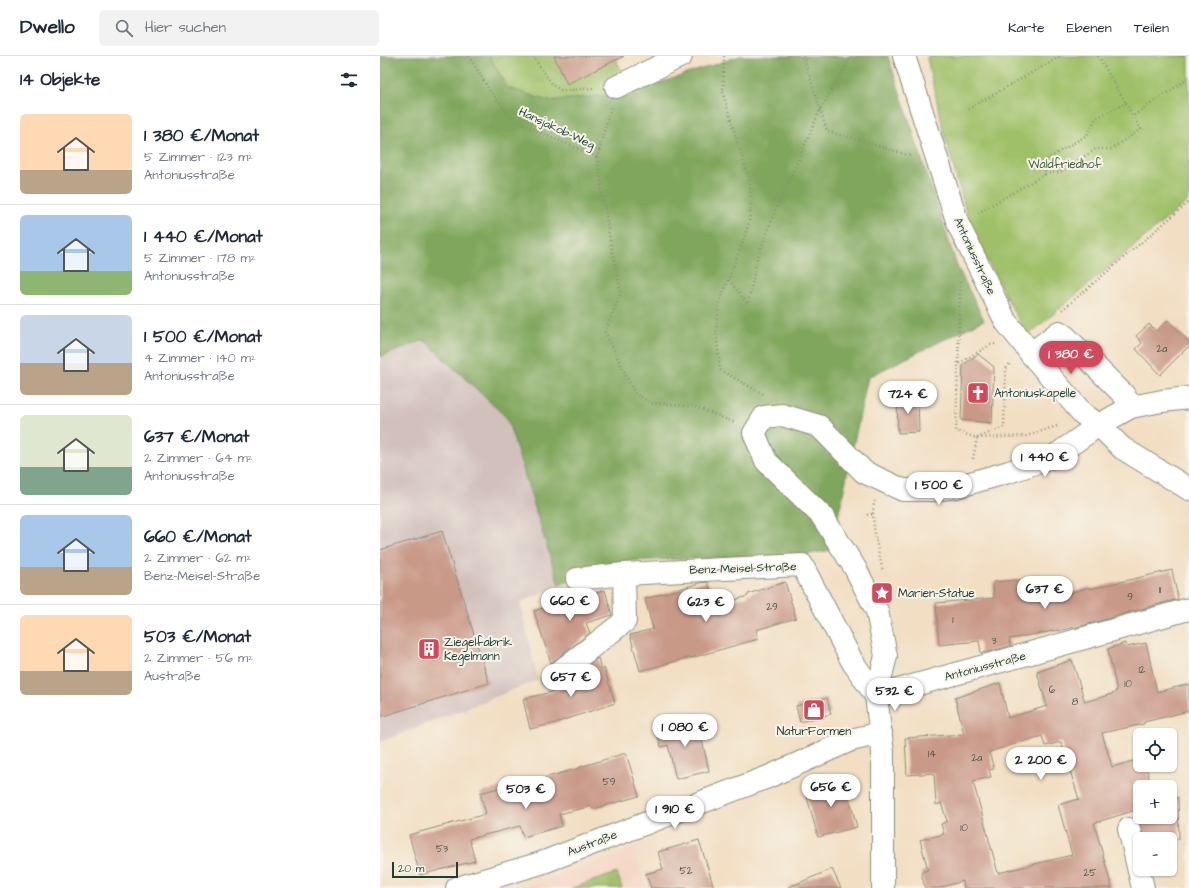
<!DOCTYPE html>
<html lang="de">
<meta charset="utf-8">
<style>
:root{--surface:#fff;--page:#f2f2f3;--text:#1f2937;--muted:#747a83;--line:#e0e1e3;--accent:#d1495b}
body{margin:0;font-family:"Architects Daughter",sans-serif;background:var(--page);color:var(--text);height:100vh;display:flex;flex-direction:column;font-size:15px;white-space:nowrap}
*{box-sizing:border-box;margin:0}
p{font-size:13px;color:var(--muted)}
.icon{flex:none;width:22px;height:22px;fill:none;stroke:currentColor;stroke-width:2;stroke-linecap:round;stroke-linejoin:round}
.map{position:relative;flex:1;overflow:hidden}
.details{display:flex;flex-direction:column;background:var(--surface);width:380px}
.details>*{flex:none}
.fabs{position:absolute;left:753px;top:672px;display:grid;gap:8px}
.fabs a{display:grid;place-items:center;width:44px;height:44px;border-radius:6px;background:var(--surface);box-shadow:0 1px 3px #0004;font-size:20px}
.scale{position:absolute;left:12px;bottom:10px;width:66px;box-sizing:border-box;padding-left:4px;border:2px solid #1f3d34;border-top:0;font-size:11px;line-height:14px;white-space:nowrap;color:#1f3d34;-webkit-text-stroke:3px #f7f3e8;paint-order:stroke}
.price{position:absolute;translate:-50% -34px;padding:0 9px;border-radius:14px;background:#fff;color:#222;font-size:13px;line-height:26px;filter:drop-shadow(0 1px 2px #0008)}
.price::after{content:'';position:absolute;left:50%;top:24px;width:12px;height:9px;margin-left:-6px;background:inherit;clip-path:polygon(0 0,100% 0,50% 100%)}
.price.selected{background:var(--accent);color:#fff}
ul{padding:0;list-style:none}
li{display:flex;align-items:center;gap:12px;height:100px;padding:0 20px}
li+li{border-top:1px solid var(--line)}
li span{display:grid;place-items:center;flex:none;width:112px;height:80px;border-radius:6px;color:#555}
li>.icon{margin-inline-start:auto}
span .icon{width:48px;height:48px;fill:#fffc;stroke-width:1}
li b{font-size:17px}
h2{display:flex;justify-content:space-between;align-items:center;height:48px;padding:0 20px;font-size:17px}
header{display:flex;align-items:center;gap:24px;box-sizing:border-box;height:56px;padding:0 20px;background:var(--surface);border-bottom:1px solid var(--line)}
header strong{font-size:19px}
nav{display:flex;gap:22px;margin-inline-start:auto;font-size:14px}
.search{width:280px;height:36px;background:var(--page);display:flex;align-items:center;gap:10px;box-sizing:border-box;padding:0 14px;border-radius:6px;color:var(--muted);font-size:15px}
main{display:flex;flex:1;min-height:0}
.map>svg:first-child{display:block}
.built{fill:#f5d3c1}
.industrial{fill:#d1c0bc}
.green{fill:#9fc068;stroke:#5f7e4e}
.forest{fill:#7fa65c;stroke:#4f7248}
.building{fill:#c99988;fill-rule:evenodd}
.lines{fill:none;stroke-linecap:round;stroke-linejoin:round}
.minor-casing{stroke:#888e7b;stroke-width:24}
.path{stroke:#888e7b;stroke-width:2.5;stroke-dasharray:1 3;stroke-linecap:butt}
.minor{stroke:#fff;stroke-width:22}
.labels{text-anchor:middle;stroke-width:4;stroke-linejoin:round;paint-order:stroke}
.number-label{font-size:10px;fill:#4a5449}
.street-label{font-size:12px;fill:#1f3d34;stroke:#f7f3e8}
.park-label{font-size:12px;fill:#3f5e41;stroke:#f7f3e8}
.poi-label{font-size:12px;fill:#1f3d34;stroke:#f7f3e8;text-anchor:start}
</style>
<header>
<strong>Dwello</strong>
<div class="search"><svg class="icon" aria-label="search" viewBox="0 0 24 24"><circle cx="10" cy="10" r="6"/><path d="M15 15l6 6"/></svg>Hier suchen</div>
<nav><a>Karte</a><a>Ebenen</a><a>Teilen</a></nav>
</header>
<main>
<section class="details">
<h2>14 Objekte<svg class="icon" aria-label="filters" viewBox="0 0 24 24"><path d="M4 7h16M4 17h16"/><circle cx="9" cy="7" r="2"/><circle cx="15" cy="17" r="2"/></svg></h2>
<ul>
<li><span style="background:linear-gradient(#ffd9b3 70%,#b9a48a 0)"><svg class="icon" aria-label="home" viewBox="0 0 24 24"><path d="M3 11l9-7 9 7M6 9v11h12V9"/></svg></span><div><b>1 380 €/Monat</b><p>5 Zimmer · 123 m²</p><p>Antoniusstraße</p></div></li>
<li><span style="background:linear-gradient(#a9c7e8 70%,#8fb573 0)"><svg class="icon" aria-label="home" viewBox="0 0 24 24"><path d="M3 11l9-7 9 7M6 9v11h12V9"/></svg></span><div><b>1 440 €/Monat</b><p>5 Zimmer · 178 m²</p><p>Antoniusstraße</p></div></li>
<li><span style="background:linear-gradient(#c9d6e8 60%,#b9a48a 0)"><svg class="icon" aria-label="home" viewBox="0 0 24 24"><path d="M3 11l9-7 9 7M6 9v11h12V9"/></svg></span><div><b>1 500 €/Monat</b><p>4 Zimmer · 140 m²</p><p>Antoniusstraße</p></div></li>
<li><span style="background:linear-gradient(#dfe7d0 65%,#7fa58c 0)"><svg class="icon" aria-label="home" viewBox="0 0 24 24"><path d="M3 11l9-7 9 7M6 9v11h12V9"/></svg></span><div><b>637 €/Monat</b><p>2 Zimmer · 64 m²</p><p>Antoniusstraße</p></div></li>
<li><span style="background:linear-gradient(#a9c7e8 65%,#b9a48a 0)"><svg class="icon" aria-label="home" viewBox="0 0 24 24"><path d="M3 11l9-7 9 7M6 9v11h12V9"/></svg></span><div><b>660 €/Monat</b><p>2 Zimmer · 62 m²</p><p>Benz-Meisel-Straße</p></div></li>
<li><span style="background:linear-gradient(#ffd9b3 70%,#b9a48a 0)"><svg class="icon" aria-label="home" viewBox="0 0 24 24"><path d="M3 11l9-7 9 7M6 9v11h12V9"/></svg></span><div><b>503 €/Monat</b><p>2 Zimmer · 56 m²</p><p>Austraße</p></div></li>
</ul>
</section>
<div class="map">
<svg width="809" height="832" viewBox="0 0 809 832">
<rect width="100%" height="100%" fill="#f7f3e8"/>
<filter id="ink" filterUnits="userSpaceOnUse"><feTurbulence type="fractalNoise" baseFrequency=".025" numOctaves="2"/><feDisplacementMap in="SourceGraphic" scale="8" xChannelSelector="R" yChannelSelector="G"/><feConvolveMatrix kernelMatrix="1 2 1 2 8 2 1 2 1" color-interpolation-filters="sRGB"/></filter>
<filter id="wash" filterUnits="userSpaceOnUse"><feTurbulence type="fractalNoise" baseFrequency=".012" numOctaves="4" result="noise"/><feDisplacementMap in="SourceGraphic" scale="16" xChannelSelector="R" yChannelSelector="G"/><feGaussianBlur stdDeviation="0.9" result="paint"/><feColorMatrix in="noise" values="0 0 0 0 0 0 0 0 0 0 0 0 0 0 0 0 0 1.4 0 .05"/><feComposite in="paint" operator="in"/></filter>
<g filter="url(#wash)">
<rect width="100%" height="100%" fill="#f2dec2"/>
<!-- built -->
<polygon class="built" points="254,793 267,832 142,832"/>
<!-- industrial -->
<polygon class="industrial" points="44,284 127,362 179,529 140,547 158,624 0,686 0,301"/>
<!-- green -->
<g class="green">
<polygon points="109,0 235,0 250,37 168,45 128,32"/>
<polygon points="548,0 809,0 809,144 647,280 592,176 565,81 547,2"/>
<polygon points="237,817 242,832 192,832"/>
</g>
<!-- forest -->
<polygon class="forest" points="0,0 109,0 128,32 168,45 250,37 360,0 508,0 577,210 604,264 488,321 451,494 425,499 244,505 244,518 197,523 179,529 127,362 44,284 0,301"/>
<g id="blocks">
<!-- building -->
<g class="building">
<polygon points="174,0 244,0 187,28"/>
<polygon points="788,264 809,286 809,290 780,319 756,293 762,287 756,280 769,268 776,275"/>
<polygon points="598,298 614,311 612,367 581,364 583,309"/>
<polygon points="517,341 538,341 539,376 518,377"/>
<polygon points="62,475 109,627 0,661 0,494"/>
<polygon points="792,514 798,543 731,561 731,562 705,569 678,575 678,574 629,583 630,590 607,596 601,597 599,585 559,589 556,547 614,542 613,526 657,522 659,546 710,531 710,533"/>
<polygon points="328,526 335,550 368,540 368,538 405,526 416,562 376,574 378,583 311,602 311,601 260,615 250,579 273,573 265,543 320,527"/>
<polygon points="225,534 232,559 206,567 210,577 171,607 154,555 198,540 199,543"/>
<path d="M745 587 747 591 766 587 777 636 809 628V655L764 666V668L722 677 732 711 760 703V709H765L772 731H760V761H790V744L798 741 799 783H764L756 754 714 767 732 832H584L583 825 559 832H545L541 816 548 814 540 784 564 778 561 768 567 765 561 747 556 749 554 717 527 719 525 682 584 678 575 642 620 627 628 662 667 650 657 616 692 604 705 646 735 637V635H737L728 593ZM662 680 665 690 681 686 699 743 678 749 692 799 618 817 593 725 611 721 609 714 614 713 609 696Z"/>
<polygon points="218,602 221,613 224,612 235,647 172,668 150,673 143,643 180,634 180,631"/>
<polygon points="447,642 451,658 420,666 416,650"/>
<polygon points="317,662 329,715 296,723 288,689 281,691 276,672"/>
<polygon points="246,697 259,740 213,753 212,750 179,758 182,770 143,781 140,770 89,783 95,805 40,819 29,779 106,758 100,737 122,731 123,733 200,712 200,711"/>
<polygon points="464,723 477,771 438,781 425,734"/>
<polygon points="319,784 334,832 271,832 266,818 283,813 278,796"/>
<polygon points="452,813 461,832 407,832"/>
</g>
</g>
</g>
<g filter="url(#ink)">
<use href="#blocks" fill-opacity="0" stroke="#888e7b" stroke-width="1"/>
<g class="lines">
<!-- minor casing -->
<g class="minor-casing">
<g id="minor">
<polyline points="524,0 578,168 626,266 643,287 651,298 703,358 719,369 742,392 809,433"/>
<polyline points="236,31 301,0"/>
<polyline points="651,298 679,276 686,281 744,339 751,351"/>
<polyline points="197,523 244,518 422,509 472,605 496,640 503,697 503,832"/>
<polyline points="173,621 245,565 244,518"/>
<polyline points="496,640 506,600 497,555 475,512 442,460 386,405 374,377 384,361 402,359 439,370 484,416 523,434 553,434 576,431 629,416 673,401 719,369 751,351 782,345 809,342"/>
<polyline points="496,640 809,553"/>
<polyline points="749,773 763,832"/>
<polyline points="77,832 161,807 388,721 471,684 501,677"/>
</g>
</g>
<!-- path -->
<g class="path">
<polyline points="89,0 110,35 135,65 217,101 231,51"/>
<polyline points="153,0 172,28 182,35 214,32"/>
<polyline points="344,0 343,37 357,85 370,126 371,149 369,166 363,185 339,248 336,272 340,314 383,338"/>
<polyline points="423,0 447,75 532,100"/>
<polyline points="718,0 746,47"/>
<polyline points="588,53 681,0"/>
<polyline points="217,101 229,179 241,237 225,276 255,338 272,347 313,350 356,367"/>
<polyline points="665,118 680,116 716,93 731,93 761,73 753,60"/>
<polyline points="598,157 665,118 667,103 707,79 716,62 746,47 753,60 809,22"/>
<polyline points="349,224 368,248 377,203 396,153 418,105 440,54 472,0"/>
<polyline points="682,254 809,146"/>
<polyline points="615,288 610,289 578,308 576,375 597,382 646,380 677,370"/>
<polyline points="578,307 580,225"/>
<polyline points="597,382 624,371 626,313 631,306"/>
<polyline points="593,403 597,382"/>
<path d="M495 445C489 458 499 500 503 515"/>
<polyline points="487,459 493,458"/>
</g>
<!-- minor -->
<use href="#minor" class="minor"/>
</g>
</g>
<!-- icons -->
<defs>
<g id="church-square" transform="scale(1.15)"><rect x="-9" y="-9" width="18" height="18" rx="4" fill="#d1495b" stroke="#f7f3e8"/><path d="M-1.2-6h2.4v3.5h3.3v2.4h-3.3V6h-2.4V-.1h-3.3v-2.4h3.3Z" fill="#fff"/></g>
<g id="sight-square" transform="scale(1.15)"><rect x="-9" y="-9" width="18" height="18" rx="4" fill="#d1495b" stroke="#f7f3e8"/><path d="M0-6L1.8-2.2L6-1.7L2.9 1.2L3.7 5.4L0 3.3L-3.7 5.4L-2.9 1.2L-6-1.7L-1.8-2.2Z" fill="#fff"/></g>
<g id="building-square" transform="scale(1.15)"><rect x="-9" y="-9" width="18" height="18" rx="4" fill="#d1495b" stroke="#f7f3e8"/><path d="M-4-6H4V6H1V3H-1V6H-4ZM-2.5-4.3h1.7v1.8h-1.7ZM.8-4.3h1.7v1.8H.8ZM-2.5-1h1.7V.8h-1.7ZM.8-1h1.7V.8H.8Z" fill="#fff"/></g>
<g id="shop-square" transform="scale(1.15)"><rect x="-9" y="-9" width="18" height="18" rx="4" fill="#d1495b" stroke="#f7f3e8"/><path d="M-5-2.5h2.3a2.7 3.5 0 0 1 5.4 0H5L5.5 6h-11ZM-1.5-2.5h3a1.5 2.3 0 0 0-3 0Z" fill="#fff"/></g>
</defs>
<g fill-rule="evenodd">
<use href="#church-square" x="598" y="337"/>
<use href="#sight-square" x="502" y="537"/>
<use href="#building-square" x="49" y="593"/>
<use href="#shop-square" x="434" y="654"/>
</g>
<g class="labels">
<!-- number labels -->
<g class="number-label">
<text x="782" y="296">2a</text>
<text x="780" y="537">11</text>
<text x="750" y="544">9</text>
<text x="392" y="554">29</text>
<text x="573" y="567">1</text>
<text x="614" y="588">3</text>
<text x="762" y="617">12</text>
<text x="748" y="631">10</text>
<text x="672" y="637">6</text>
<text x="695" y="649">8</text>
<text x="552" y="701">14</text>
<text x="597" y="705">2a</text>
<text x="229" y="729">59</text>
<text x="584" y="775">10</text>
<text x="62" y="796">53</text>
<text x="306" y="818">52</text>
<text x="710" y="820">25</text>
</g>
<!-- street labels -->
<g class="street-label">
<text transform="translate(177 72) rotate(25)" y="4">Hansjakob-Weg</text>
<text transform="translate(595 200) rotate(65)" y="4">Antoniusstraße</text>
<text transform="translate(363 512) rotate(-2)" y="4">Benz-Meisel-Straße</text>
<text transform="translate(605 610) rotate(-15)" y="4">Antoniusstraße</text>
<text transform="translate(212 787) rotate(-21)" y="4">Austraße</text>
</g>
<!-- park labels -->
<g class="park-label">
<text x="685" y="112">Waldfriedhof</text>
</g>
<!-- poi labels -->
<g class="poi-label">
<text x="614" y="341">Antoniuskapelle</text>
<text x="518" y="541">Marien-Statue</text>
<text x="64" y="590">Ziegelfabrik<tspan x="64" dy="14">Kegelmann</tspan></text>
<text x="434" y="679" text-anchor="middle">NaturFormen</text>
</g>
</g>
</svg>
<div class="fabs">
<a><svg class="icon" aria-label="locate" viewBox="0 0 24 24"><circle cx="12" cy="12" r="6"/><path d="M12 2v4M12 18v4M2 12h4M18 12h4"/></svg></a>
<a>+</a>
<a>−</a>
</div>
<div class="scale">20 m</div>
<b class="price selected" style="left:691px;top:319px">1 380 €</b>
<b class="price" style="left:528px;top:359px">724 €</b>
<b class="price" style="left:665px;top:422px">1 440 €</b>
<b class="price" style="left:559px;top:450px">1 500 €</b>
<b class="price" style="left:665px;top:554px">637 €</b>
<b class="price" style="left:190px;top:566px">660 €</b>
<b class="price" style="left:326px;top:567px">623 €</b>
<b class="price" style="left:191px;top:642px">657 €</b>
<b class="price" style="left:515px;top:656px">532 €</b>
<b class="price" style="left:305px;top:692px">1 080 €</b>
<b class="price" style="left:661px;top:725px">2 200 €</b>
<b class="price" style="left:451px;top:752px">656 €</b>
<b class="price" style="left:146px;top:754px">503 €</b>
<b class="price" style="left:295px;top:774px">1 910 €</b>
</div>
</main>
